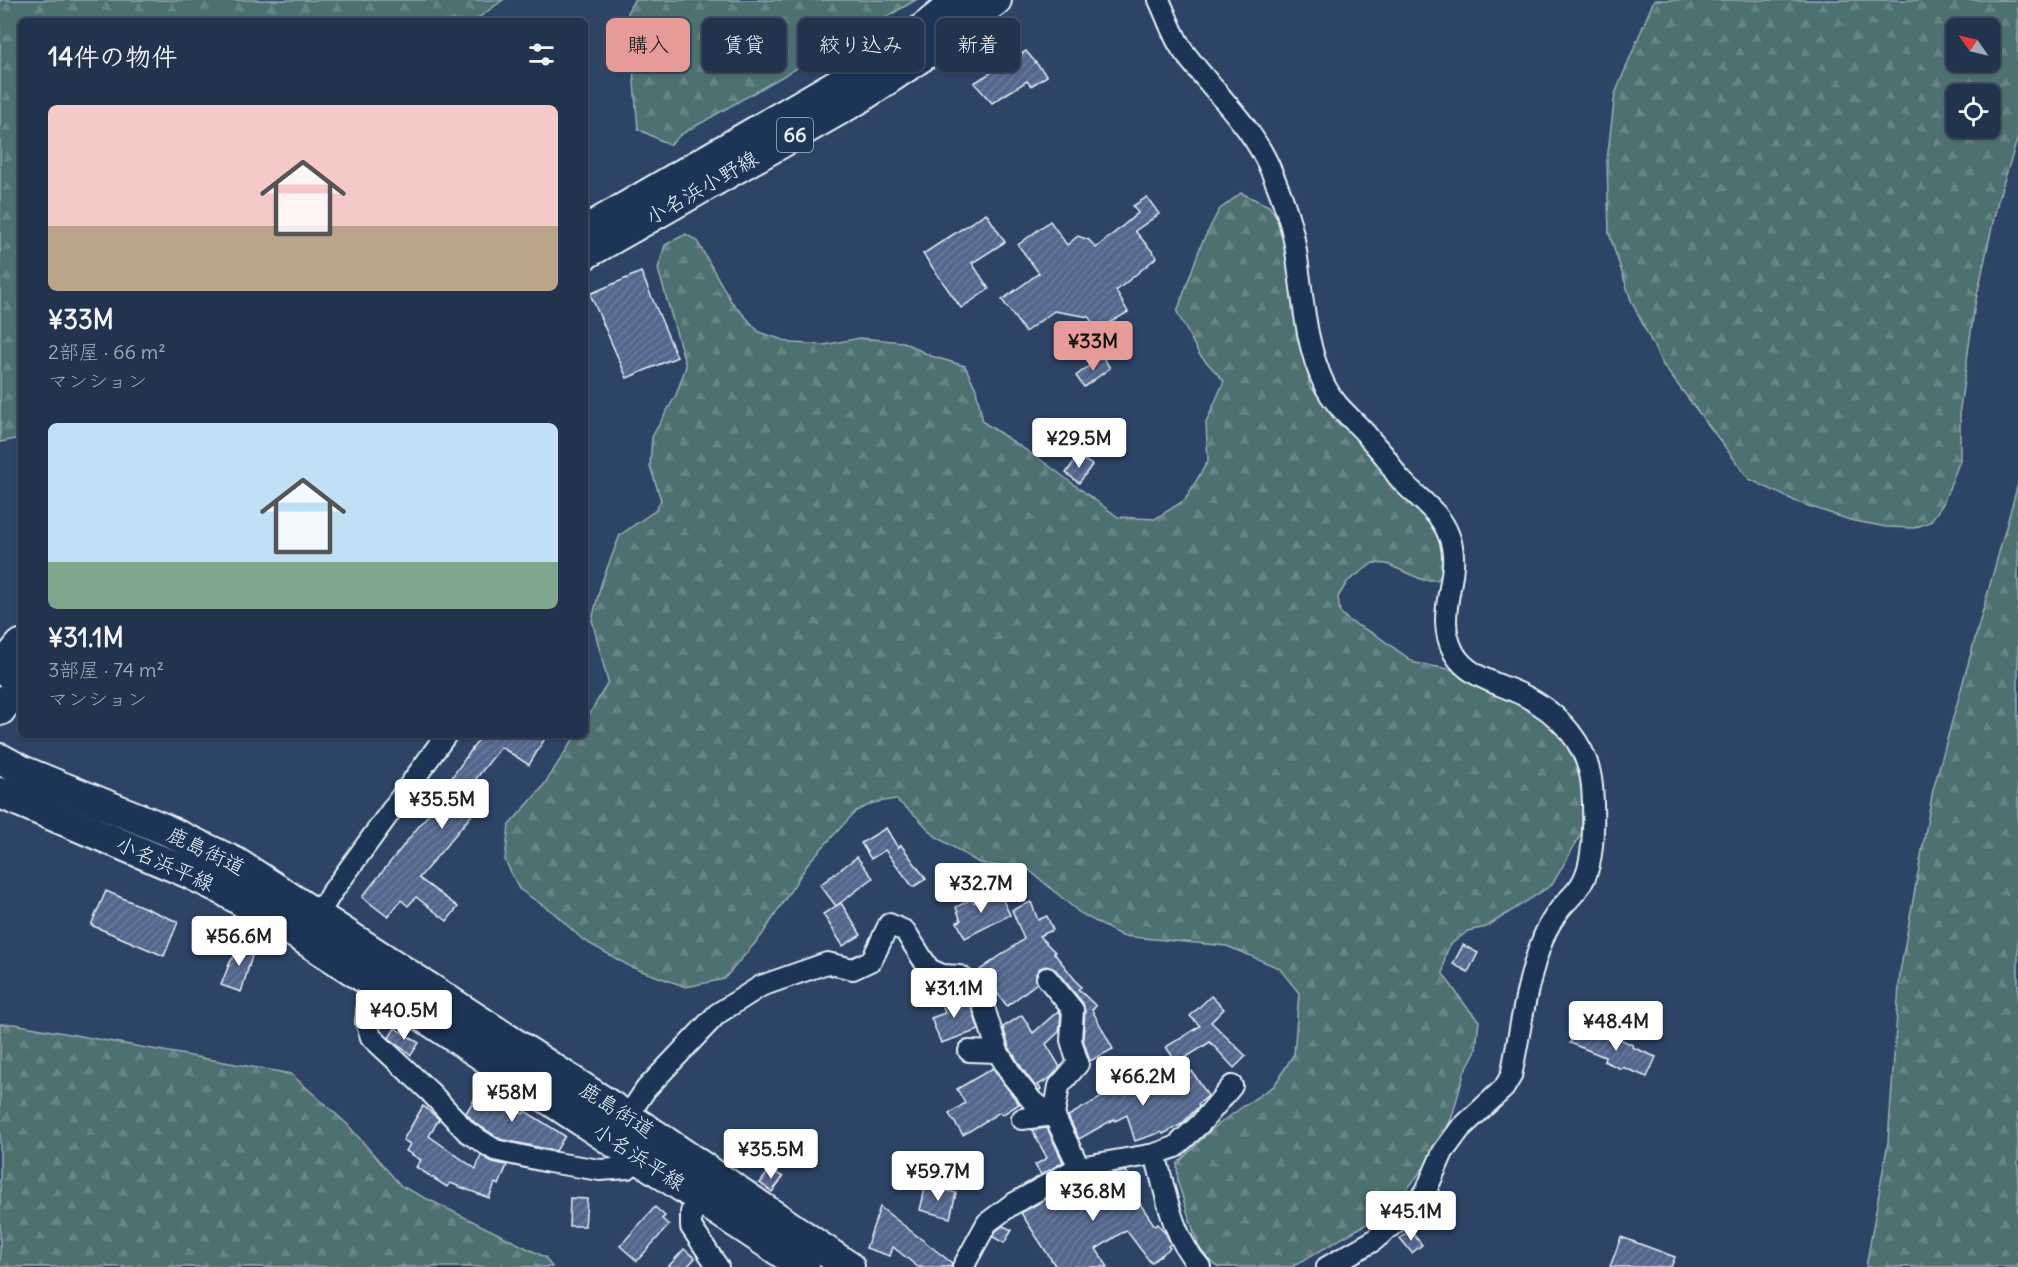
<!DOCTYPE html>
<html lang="ja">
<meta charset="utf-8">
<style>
:root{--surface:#22334d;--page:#2e3f57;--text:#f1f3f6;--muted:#a2aab6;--line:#3f4e65;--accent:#e69b98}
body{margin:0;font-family:Delius,"Klee One",sans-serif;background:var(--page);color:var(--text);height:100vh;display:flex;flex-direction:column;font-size:22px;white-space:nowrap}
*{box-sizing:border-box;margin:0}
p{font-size:20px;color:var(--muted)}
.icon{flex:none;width:33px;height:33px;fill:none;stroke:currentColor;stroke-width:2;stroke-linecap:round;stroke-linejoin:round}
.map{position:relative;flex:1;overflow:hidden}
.details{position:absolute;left:18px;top:18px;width:570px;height:720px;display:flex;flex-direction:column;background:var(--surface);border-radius:9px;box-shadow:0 2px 4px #0004,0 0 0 2px var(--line)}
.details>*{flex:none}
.top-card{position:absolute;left:606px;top:18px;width:570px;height:54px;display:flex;gap:12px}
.needle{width:39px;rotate:304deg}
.buttons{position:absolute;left:1946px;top:18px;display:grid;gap:12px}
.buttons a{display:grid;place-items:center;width:54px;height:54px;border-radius:9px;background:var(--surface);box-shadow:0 2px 4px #0004,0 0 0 2px var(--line);font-size:30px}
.price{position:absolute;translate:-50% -51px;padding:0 14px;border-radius:6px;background:#fff;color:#222;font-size:20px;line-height:39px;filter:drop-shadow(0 2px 3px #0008)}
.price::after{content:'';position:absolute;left:50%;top:36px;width:18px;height:14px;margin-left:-9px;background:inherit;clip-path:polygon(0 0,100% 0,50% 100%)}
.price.on{background:var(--accent);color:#111}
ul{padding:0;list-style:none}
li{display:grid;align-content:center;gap:12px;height:318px;padding:0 30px}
li span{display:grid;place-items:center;height:186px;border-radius:9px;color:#555}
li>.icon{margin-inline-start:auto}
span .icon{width:108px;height:108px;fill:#fffc;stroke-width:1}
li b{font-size:26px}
h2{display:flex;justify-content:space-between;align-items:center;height:72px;padding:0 30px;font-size:26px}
.tag{padding:0 21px;border-radius:9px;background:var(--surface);box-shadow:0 2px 4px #0004,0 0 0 2px var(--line);font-size:21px;line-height:54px}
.tag.on{background:var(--accent);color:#111}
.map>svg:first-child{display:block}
.forest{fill:url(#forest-firs);stroke:#9ab0b4;stroke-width:1.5;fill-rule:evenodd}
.building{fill:url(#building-hatch);stroke:#e8f1f8;stroke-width:1.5}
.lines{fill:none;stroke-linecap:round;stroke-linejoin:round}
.street-casing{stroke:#e8f1f8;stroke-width:24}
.primary-casing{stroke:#e8f1f8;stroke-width:34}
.street{stroke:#1d3557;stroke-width:20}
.primary{stroke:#1d3557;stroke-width:30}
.labels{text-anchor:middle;stroke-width:4.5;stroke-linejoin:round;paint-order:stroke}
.shield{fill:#1d3557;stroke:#abb9c8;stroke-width:1.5}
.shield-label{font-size:20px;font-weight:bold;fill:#e8f1f8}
.street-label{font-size:21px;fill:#e8f1f8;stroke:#1d3557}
</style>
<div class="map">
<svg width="2018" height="1267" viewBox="0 0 2018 1267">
<defs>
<pattern id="forest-firs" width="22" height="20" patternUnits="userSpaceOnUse" patternTransform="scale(1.5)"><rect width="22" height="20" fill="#4d6f70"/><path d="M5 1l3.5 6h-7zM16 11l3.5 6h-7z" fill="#678485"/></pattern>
<pattern id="building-hatch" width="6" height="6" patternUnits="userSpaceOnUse" patternTransform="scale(1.5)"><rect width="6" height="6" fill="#52668d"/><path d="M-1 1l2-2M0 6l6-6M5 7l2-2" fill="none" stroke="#6b7c9e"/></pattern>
</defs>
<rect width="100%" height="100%" fill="#2d4467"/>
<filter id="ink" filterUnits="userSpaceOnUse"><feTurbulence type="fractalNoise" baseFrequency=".0167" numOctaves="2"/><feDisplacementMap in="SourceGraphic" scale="12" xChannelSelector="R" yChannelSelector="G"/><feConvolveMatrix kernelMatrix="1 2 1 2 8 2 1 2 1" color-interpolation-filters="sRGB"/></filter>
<g filter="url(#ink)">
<!-- forest -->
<g class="forest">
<polygon points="0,0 503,0 474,21 21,21 21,438 0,442"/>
<polygon points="634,0 916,0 680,135 670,145 638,129 628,11"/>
<path d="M1654 0H2018V137L1998 200 1975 304 1960 408V460L1943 504 1930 522 1914 528 1886 527 1850 520 1797 502 1749 479 1663 365 1631 300 1609 233 1607 161 1615 94ZM1956 28H1989V62H1956ZM1956 94H1989V128H1956Z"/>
<polygon points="1241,193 1269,206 1286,229 1301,336 1310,387 1323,401 1335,422 1359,437 1429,515 1443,545 1446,570 1437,580 1423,580 1387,564 1373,563 1347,582 1338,597 1340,612 1349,621 1376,635 1415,663 1454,670 1522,702 1561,731 1584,764 1589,820 1552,885 1486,927 1468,931 1450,945 1445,956 1443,974 1466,1006 1479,1021 1476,1050 1464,1073 1452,1117 1432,1157 1391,1210 1292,1267 1218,1267 1200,1251 1178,1183 1177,1164 1211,1130 1245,1105 1274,1086 1294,1054 1299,993 1279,968 1227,946 1122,936 1080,913 1029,870 979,863 935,836 916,816 895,799 873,803 856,811 809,862 762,935 724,979 686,987 631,967 583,940 554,913 519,889 505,860 509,825 542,788 576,735 585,735 585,722 608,682 592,620 601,584 620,535 656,510 661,500 650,466 652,437 676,395 686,366 658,269 665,245 686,234 697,241 731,301 759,332 792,343 824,345 860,338 903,342 931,356 965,366 976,389 983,422 1041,460 1118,517 1155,519 1185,500 1208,461 1206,423 1224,381 1199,354 1177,312 1201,245 1219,210"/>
<polygon points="2018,484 2018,1267 1866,1267 1888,1142 1900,972 1933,790"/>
<polygon points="0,1024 14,1024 291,1074 347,1124 401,1186 545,1257 552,1267 0,1267"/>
</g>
<!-- building -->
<g class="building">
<polygon points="1026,51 1047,76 1031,86 1027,81 992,103 974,83"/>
<polygon points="1147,197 1159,214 1135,231 1157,257 1116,291 1128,312 1096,331 1089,317 1054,311 1025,332 1002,300 1039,273 1018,245 1050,221 1067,245 1078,236 1089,240 1096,248 1138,213 1133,206"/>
<polygon points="986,213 1005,242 972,263 989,289 961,308 923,254"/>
<polygon points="641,272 677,357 627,378 590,294"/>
<polygon points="1102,356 1110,368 1084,387 1076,376"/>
<polygon points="1078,456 1092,465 1079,483 1066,473"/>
<polygon points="482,735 547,735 529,765 501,747 464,794 473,801 469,806 475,811 419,878 458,907 447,921 416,897 408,906 401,900 388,917 362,897 456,780 452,777"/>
<polygon points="886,828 898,848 901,845 926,879 913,887 885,850 871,859 861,843"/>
<polygon points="857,857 873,878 836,906 820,885"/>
<polygon points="998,890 1010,915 965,938 957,922 961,921 956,907 972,899 974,903"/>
<polygon points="106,891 178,922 164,956 91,925"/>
<polygon points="1031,902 1038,920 1047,916 1053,930 1039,936 1055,952 1054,953 1081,987 1078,989 1096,1006 1092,1010 1113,1049 1090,1061 1083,1039 1085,1011 1083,1003 1056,970 1046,966 1040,968 1036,974 1037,983 1007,1006 980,970 1024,939 1012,910"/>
<polygon points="841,903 861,935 843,946 823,914"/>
<polygon points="246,939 256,943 241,992 221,985 230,962"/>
<polygon points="1463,945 1478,953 1468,972 1453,964"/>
<polygon points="957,991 962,1006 970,1003 979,1030 941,1043 931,1018 945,1013 939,997"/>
<polygon points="1211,996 1224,1009 1211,1022 1246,1056 1234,1068 1210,1042 1177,1063 1166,1047 1200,1026 1190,1016"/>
<polygon points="1058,1011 1061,1014 1059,1032 1046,1044 1060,1067 1050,1078 1038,1085 1041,1089 1039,1091 1023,1070 1009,1047 1003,1027 1022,1015 1033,1033"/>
<polygon points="395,1028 419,1043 411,1055 389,1038"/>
<polygon points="1580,1031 1590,1035 1591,1032 1613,1041 1614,1036 1633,1045 1632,1047 1656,1057 1647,1077 1622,1067 1621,1069 1604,1061 1605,1057 1570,1043 1574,1032 1579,1033"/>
<polygon points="993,1068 1004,1084 1019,1104 1002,1115 1000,1112 963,1135 949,1114 965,1103 957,1089"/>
<polygon points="1192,1071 1208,1096 1198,1104 1199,1106 1182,1124 1163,1134 1161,1132 1135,1141 1127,1115 1115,1121 1114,1119 1079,1139 1068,1116 1130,1081 1132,1084 1153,1074 1161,1090"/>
<polygon points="481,1088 523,1114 525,1111 565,1136 556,1151 500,1139 475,1123 466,1113"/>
<polygon points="423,1106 439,1119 429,1136 476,1169 481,1155 492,1162 507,1165 499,1185 495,1183 489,1198 450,1183 447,1187 416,1167 421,1160 406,1151 410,1144 403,1140"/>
<polygon points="1047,1128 1063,1162 1041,1175 1035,1165 1047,1158 1032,1130"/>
<polygon points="770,1169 783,1177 772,1192 760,1183"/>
<polygon points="1126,1171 1133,1183 1128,1186 1155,1226 1158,1224 1166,1234 1171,1244 1168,1246 1170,1248 1151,1263 1126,1230 1096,1249 1108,1267 1056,1267 1021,1213 1083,1178 1087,1178 1093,1187 1116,1173"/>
<polygon points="926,1185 956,1193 950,1218 920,1210"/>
<polygon points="570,1198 587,1199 585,1226 569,1226"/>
<polygon points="655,1207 665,1216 662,1219 669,1225 637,1261 620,1246"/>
<polygon points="880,1207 952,1263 951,1267 918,1267 893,1247 890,1256 866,1248"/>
<polygon points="1003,1226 1012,1230 1004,1243 993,1237 996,1231"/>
<polygon points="1410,1230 1422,1245 1412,1253 1400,1238"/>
<polygon points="1621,1237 1675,1257 1671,1267 1610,1267"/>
<polygon points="684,1249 695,1258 687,1267 668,1267"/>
</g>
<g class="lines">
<!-- street casing -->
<g class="street-casing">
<g id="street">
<path d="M1159 0C1168 19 1174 40 1187 56 1216 94 1254 128 1272 173 1282 196 1291 221 1295 245 1303 292 1304 343 1325 386 1335 406 1352 418 1366 434 1372 442 1380 450 1386 458 1391 465 1394 473 1400 479 1417 498 1440 511 1449 536 1464 575 1432 612 1454 653 1468 678 1499 683 1523 695 1559 713 1588 744 1592 786 1594 811 1595 857 1584 879 1579 891 1568 899 1560 909 1554 917 1548 926 1544 936 1526 980 1521 1029 1511 1076L1504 1088 1460 1129 1443 1152 1426 1191 1416 1205 1373 1241 1327 1267"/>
<polyline points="318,915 330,895 446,735"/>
<polyline points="385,978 368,1004 366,1022 371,1037 430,1092 467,1132 495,1150 549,1162 600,1170 628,1168 644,1148"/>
<polyline points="969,1051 998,1052"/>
<polyline points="627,1117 646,1089 717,1014 761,986 827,963 853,969 872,960 889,924 905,931 929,969 942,975 960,976 979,992 998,1052 1013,1077 1033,1102 1054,1115 1079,1167"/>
<polyline points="1022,1119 1054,1115 1059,1086 1078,1064 1071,1040 1073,1010 1047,978"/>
<path d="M1155 1154C1166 1193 1172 1237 1200 1267"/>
<polyline points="707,1190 691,1212 691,1227 718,1267"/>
<polyline points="963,1267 987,1223 1011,1205 1079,1167 1155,1154 1175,1147 1201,1123 1232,1086"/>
</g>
</g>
<!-- primary casing -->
<g class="primary-casing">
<g id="primary">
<polyline points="585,231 860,71 913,37 959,0"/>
<polyline points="585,254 856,100 925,54 996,0"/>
<polyline points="0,670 21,645"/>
<polyline points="0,710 21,683"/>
<polyline points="0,759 22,771 164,829 236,863 655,1135 849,1267"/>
<polyline points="0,793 187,872 222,889 300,936 379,987 804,1267"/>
</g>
</g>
<!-- street -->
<use href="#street" class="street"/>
<!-- primary -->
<use href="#primary" class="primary"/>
</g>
</g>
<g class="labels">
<!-- shield labels -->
<rect class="shield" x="777" y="118" width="36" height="34" rx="4.5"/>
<g class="shield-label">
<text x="795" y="142">66</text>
</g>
<!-- street labels -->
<g class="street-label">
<text transform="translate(702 188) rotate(-30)" y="7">小名浜小野線</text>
<text transform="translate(206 851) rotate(26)" y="7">鹿島街道</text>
<text transform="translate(165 864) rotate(24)" y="7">小名浜平線</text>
<text transform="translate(617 1110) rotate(33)" y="7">鹿島街道</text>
<text transform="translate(639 1157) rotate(33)" y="7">小名浜平線</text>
</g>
</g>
</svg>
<div class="buttons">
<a><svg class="needle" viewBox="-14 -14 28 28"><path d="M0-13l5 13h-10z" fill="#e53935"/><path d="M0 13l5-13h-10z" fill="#a2aab6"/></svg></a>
<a><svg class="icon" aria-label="locate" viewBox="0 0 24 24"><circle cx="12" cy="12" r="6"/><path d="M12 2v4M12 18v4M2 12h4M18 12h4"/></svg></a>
</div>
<b class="price on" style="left:1093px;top:372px">¥33M</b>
<b class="price" style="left:1079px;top:469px">¥29.5M</b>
<b class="price" style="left:442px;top:830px">¥35.5M</b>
<b class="price" style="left:981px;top:914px">¥32.7M</b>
<b class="price" style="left:239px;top:967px">¥56.6M</b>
<b class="price" style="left:954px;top:1019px">¥31.1M</b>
<b class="price" style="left:404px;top:1041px">¥40.5M</b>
<b class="price" style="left:1616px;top:1052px">¥48.4M</b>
<b class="price" style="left:1143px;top:1107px">¥66.2M</b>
<b class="price" style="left:512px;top:1123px">¥58M</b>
<b class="price" style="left:771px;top:1180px">¥35.5M</b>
<b class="price" style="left:938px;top:1202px">¥59.7M</b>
<b class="price" style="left:1093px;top:1222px">¥36.8M</b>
<b class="price" style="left:1411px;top:1242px">¥45.1M</b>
<div class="top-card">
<a class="tag on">購入</a>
<a class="tag">賃貸</a>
<a class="tag">絞り込み</a>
<a class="tag">新着</a>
</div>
<section class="details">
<h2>14件の物件<svg class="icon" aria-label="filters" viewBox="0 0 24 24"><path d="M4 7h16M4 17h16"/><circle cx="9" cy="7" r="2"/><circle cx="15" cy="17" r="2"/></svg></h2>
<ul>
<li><span style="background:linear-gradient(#f6c9c9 65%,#b9a48a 0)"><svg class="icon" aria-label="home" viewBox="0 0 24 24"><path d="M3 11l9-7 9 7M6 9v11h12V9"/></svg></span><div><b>¥33M</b><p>2部屋 · 66 m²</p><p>マンション</p></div></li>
<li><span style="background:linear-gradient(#bfe0f5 75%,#7fa58c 0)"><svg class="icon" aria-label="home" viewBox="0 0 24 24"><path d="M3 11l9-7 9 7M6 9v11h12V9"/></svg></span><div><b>¥31.1M</b><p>3部屋 · 74 m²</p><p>マンション</p></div></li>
</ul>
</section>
</div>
